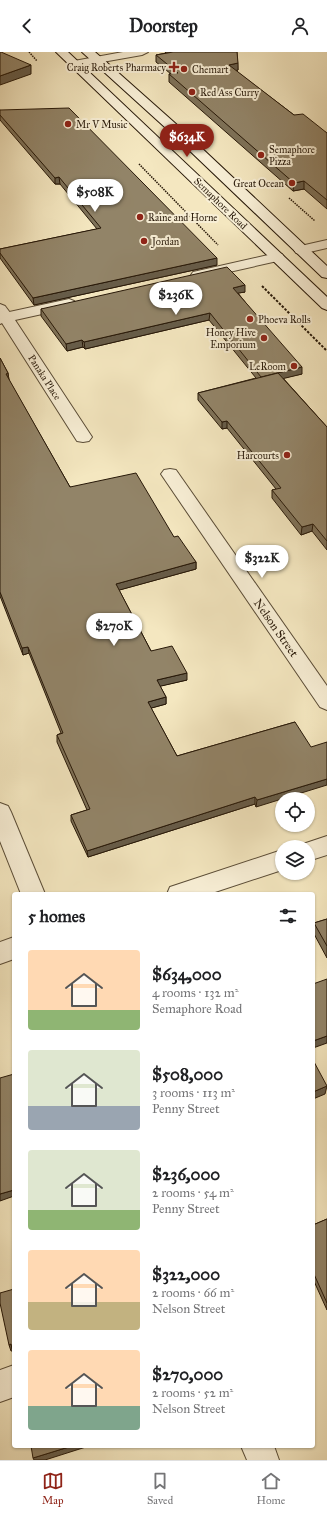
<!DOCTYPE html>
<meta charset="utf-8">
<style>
:root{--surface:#fff;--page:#f2f2f2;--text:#202124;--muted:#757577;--line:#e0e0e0;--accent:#8f2418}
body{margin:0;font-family:"IM FELL Great Primer",serif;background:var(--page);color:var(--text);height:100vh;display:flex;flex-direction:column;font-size:15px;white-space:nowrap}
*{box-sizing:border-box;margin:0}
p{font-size:13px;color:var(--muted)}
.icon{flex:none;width:22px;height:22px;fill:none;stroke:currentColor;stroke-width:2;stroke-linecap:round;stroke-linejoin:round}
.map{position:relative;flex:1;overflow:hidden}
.panel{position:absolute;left:12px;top:840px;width:303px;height:556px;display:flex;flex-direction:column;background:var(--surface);border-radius:4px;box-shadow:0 1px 3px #0004}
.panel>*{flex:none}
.buttons{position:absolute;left:275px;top:740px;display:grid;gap:8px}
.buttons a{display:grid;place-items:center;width:40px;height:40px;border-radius:50%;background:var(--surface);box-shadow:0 1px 3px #0004;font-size:20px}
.price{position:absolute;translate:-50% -34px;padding:0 9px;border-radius:14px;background:#fff;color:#222;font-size:13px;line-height:26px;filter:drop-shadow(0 1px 2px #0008)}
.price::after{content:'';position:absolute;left:50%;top:24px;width:12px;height:9px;margin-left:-6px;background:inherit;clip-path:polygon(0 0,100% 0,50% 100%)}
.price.selected{background:var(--accent);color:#fff}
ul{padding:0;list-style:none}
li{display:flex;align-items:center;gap:12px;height:100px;padding:0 16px}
li span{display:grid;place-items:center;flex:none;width:112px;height:80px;border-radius:4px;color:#555}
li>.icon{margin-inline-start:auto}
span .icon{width:48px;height:48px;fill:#fffc;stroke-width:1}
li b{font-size:17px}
h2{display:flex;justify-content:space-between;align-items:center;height:48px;padding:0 16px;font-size:17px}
header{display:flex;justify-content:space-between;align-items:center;height:52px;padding:0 16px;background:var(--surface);font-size:18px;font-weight:700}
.tabs{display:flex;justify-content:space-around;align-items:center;height:56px;border-top:1px solid var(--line);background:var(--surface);font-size:11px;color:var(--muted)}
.tabs a{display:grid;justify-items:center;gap:2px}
.tabs .selected{color:var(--accent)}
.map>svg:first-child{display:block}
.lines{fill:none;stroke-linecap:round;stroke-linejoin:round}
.service-casing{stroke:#5a4c36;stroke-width:2}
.minor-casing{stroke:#5a4c36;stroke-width:2}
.tertiary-casing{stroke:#5a4c36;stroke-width:2}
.secondary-casing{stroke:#271808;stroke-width:2}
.path-far1{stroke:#271808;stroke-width:1.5;stroke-dasharray:1.5 1;stroke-linecap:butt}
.path{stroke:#271808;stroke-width:2;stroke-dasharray:2.5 1.5;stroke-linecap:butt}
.service{fill:#f8efd6;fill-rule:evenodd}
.minor{fill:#f8efd6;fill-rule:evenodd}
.tertiary{fill:#f8efd6;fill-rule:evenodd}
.secondary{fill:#f8efd6;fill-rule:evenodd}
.wall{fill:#7e7259;stroke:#271808}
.shaded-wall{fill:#665c49;stroke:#271808}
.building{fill:#928468;stroke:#271808}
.poi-dot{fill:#8f2418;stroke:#f8efd6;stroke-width:1.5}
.labels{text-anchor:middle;stroke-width:4;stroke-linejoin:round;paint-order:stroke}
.far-poi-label{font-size:10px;fill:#271808;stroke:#f8efd6;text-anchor:start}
.far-street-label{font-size:10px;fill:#271808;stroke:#f8efd6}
.street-label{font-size:12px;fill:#271808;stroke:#f8efd6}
</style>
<header><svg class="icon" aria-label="back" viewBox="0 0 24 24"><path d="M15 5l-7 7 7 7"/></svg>Doorstep<svg class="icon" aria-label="person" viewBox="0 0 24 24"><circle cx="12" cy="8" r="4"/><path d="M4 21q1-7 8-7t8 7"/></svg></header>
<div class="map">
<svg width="327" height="1408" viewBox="0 0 327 1408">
<rect width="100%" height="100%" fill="#f4e7c0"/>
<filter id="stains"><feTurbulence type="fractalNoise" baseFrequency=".005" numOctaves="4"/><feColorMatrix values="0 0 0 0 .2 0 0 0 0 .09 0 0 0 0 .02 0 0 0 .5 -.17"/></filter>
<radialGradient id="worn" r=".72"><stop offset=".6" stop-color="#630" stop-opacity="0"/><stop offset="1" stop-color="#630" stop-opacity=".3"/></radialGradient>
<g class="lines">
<!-- service casing -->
<g class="service-casing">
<g id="service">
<polygon points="0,252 5,254 14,266 11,269 6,271 0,268"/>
<polygon points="14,1313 14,1345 0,1350 0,1318"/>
</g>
</g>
<!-- minor casing -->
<g class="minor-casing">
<g id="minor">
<polygon points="327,188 327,196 301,202 296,201 294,198 296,195"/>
<polygon points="277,201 282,202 284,205 282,208 198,227 193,226 191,223 193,220"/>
<polygon points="69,247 74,249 77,252 74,255 15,268 92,385 89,389 83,390 77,389 2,271 0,272 0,262"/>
<polygon points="170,417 176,418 327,634 327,658 320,655 161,422 164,418"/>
<polygon points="0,751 8,754 11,760 45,842 21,842 0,789"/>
<polygon points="327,784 327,803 308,809 308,795 299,795 300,793"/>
<polygon points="282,798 282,818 209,842 167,842 170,835"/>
<polygon points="14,885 14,907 0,912 0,890"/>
<polygon points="241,1394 274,1394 279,1408 247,1408"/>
</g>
</g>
<!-- tertiary casing -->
<g class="tertiary-casing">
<polygon id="tertiary" points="123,0 148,0 142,3 74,15 70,14 68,12 70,10 74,9"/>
</g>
<!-- secondary casing -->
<g class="secondary-casing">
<g id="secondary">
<polygon points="56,0 68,0 327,245 327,258 322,256"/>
<polygon points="82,0 95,0 176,72 327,214 327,226 322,225 168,78"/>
</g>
</g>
<!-- path-far1 -->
<g class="path-far1">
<polyline points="29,0 37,9"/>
<polyline points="139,112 218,193"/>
<polyline points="289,146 315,169"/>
</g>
<!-- path -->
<polyline class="path" points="262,234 327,299"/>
<!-- service -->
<use href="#service" class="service"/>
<!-- minor -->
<use href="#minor" class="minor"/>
<!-- tertiary -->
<use href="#tertiary" class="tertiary"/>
<!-- secondary -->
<use href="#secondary" class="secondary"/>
</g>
<!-- wall -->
<g class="wall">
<polygon points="165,0 237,0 238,18 236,19 294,63 327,81 327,157 304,137 293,139 169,30 169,22 171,22 156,10 156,3 166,1"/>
<polygon points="0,58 217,213 34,253 0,206 0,197 97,177 60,132 55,132 0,68"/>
<polygon points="245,240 238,241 302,322 283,326 327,375 327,498 312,479 301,483 272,446 272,438 276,437 227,376 222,377 198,348 198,341 256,326 209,268 85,297 83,295 67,299 41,264 41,257"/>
<polygon points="0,306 8,321 9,328 70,435 174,485 196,510 196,517 119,538 151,599 187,628 160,634 166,645 166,652 151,656 177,704 295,670 256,755 255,752 88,805 71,769 71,763 87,758 57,690 57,683 61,681 29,601 23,603 0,544"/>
<polygon points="327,867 327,906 313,880 314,871"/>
<polygon points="327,1167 327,1258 313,1227 313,1173"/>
</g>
<!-- shaded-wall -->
<g class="shaded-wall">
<polygon points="238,11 238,18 228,20 229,13"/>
<polygon points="31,13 31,22 0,33 0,24"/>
<polygon points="59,125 60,132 55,132 55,126"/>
<polygon points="304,129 304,137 293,139 294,131"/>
<polygon points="217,206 217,213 34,253 33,246"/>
<polygon points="245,233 245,240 233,242 233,236"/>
<polygon points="210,261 209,268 85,297 84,290"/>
<polygon points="82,288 83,295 67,299 66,292"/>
<polygon points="302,315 302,322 261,332 261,325"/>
<polygon points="8,321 9,328 6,322"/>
<polygon points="227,369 227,376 222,377 222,370"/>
<polygon points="313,472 312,479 301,483 302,475"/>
<polygon points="196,510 196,517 116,539 116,532"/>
<polygon points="28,595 29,601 23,603 22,596"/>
<polygon points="187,621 187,628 157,635 157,628"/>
<polygon points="166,645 166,652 148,657 148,650"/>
<polygon points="327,727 327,733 256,755 257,748"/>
<polygon points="255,745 255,752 88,805 87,799"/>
<polygon points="327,984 327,991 313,996 313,989"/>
<polygon points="327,1034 325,1042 313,1047 313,1040"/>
<polygon points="14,1138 14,1144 0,1149 0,1142"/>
<polygon points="11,1292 13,1299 11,1299 9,1293"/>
<polygon points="72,1394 89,1394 45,1408 34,1408 33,1406"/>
</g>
<!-- building -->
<g class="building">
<polygon points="0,0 1,0 31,13 0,24"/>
<polygon points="173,0 237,0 238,11 229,13 294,63 303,62 327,81 327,148 304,129 294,131 169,22 178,21 156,3"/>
<polygon points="69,56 217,206 33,246 0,201 0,197 101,176 59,125 55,126 0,63 0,58"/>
<polygon points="227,215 245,233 233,236 302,315 261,325 210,261 84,290 82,288 66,292 41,257"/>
<polygon points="0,306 8,321 6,322 70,435 136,421 174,485 178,484 196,510 116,532 151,599 172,594 187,621 157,628 166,645 148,650 177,704 295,670 311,695 327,690 327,727 257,748 255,745 87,799 71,763 90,757 57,683 63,681 28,595 22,596 0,540"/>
<polygon points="278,321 327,375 327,489 313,472 302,475 272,438 281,436 227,369 222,370 198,341"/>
<polygon points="327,867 327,894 314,871"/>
<polygon points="327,927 327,984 313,989 313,932"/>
<polygon points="313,1008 327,1034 313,1040"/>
<polygon points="14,1022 14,1138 0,1142 0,1026"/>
<polygon points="327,1167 327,1251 313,1220 313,1173"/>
<polygon points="14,1237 14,1306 11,1292 9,1293 0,1251 0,1241"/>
<polygon points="31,1394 72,1394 33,1406"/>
</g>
<!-- markers -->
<g class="poi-dot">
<path d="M172 9h4v4h4v4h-4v4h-4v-4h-4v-4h4z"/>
<circle cx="184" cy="17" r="4"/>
<circle cx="192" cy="40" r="4"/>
<circle cx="68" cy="72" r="4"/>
<circle cx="261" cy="103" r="4"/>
<circle cx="292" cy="131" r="4"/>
<circle cx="140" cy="165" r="4"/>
<circle cx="144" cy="189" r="4"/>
<circle cx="250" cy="267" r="4"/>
<circle cx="264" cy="286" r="4"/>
<circle cx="294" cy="314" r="4"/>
<circle cx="287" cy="403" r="4"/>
</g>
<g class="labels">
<!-- far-poi labels -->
<g class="far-poi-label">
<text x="166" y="19" text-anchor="end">Craig Roberts Pharmacy</text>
<text x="192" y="21">Chemart</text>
<text x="200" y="44">Red Ass Curry</text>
<text x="76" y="76">Mr V Music</text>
<text x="269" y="101">Semaphore<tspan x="269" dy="12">Pizza</tspan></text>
<text x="284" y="135" text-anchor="end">Great Ocean</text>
<text x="148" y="169">Raine and Horne</text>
<text x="152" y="193">Jordan</text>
<text x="258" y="271">Phoeva Rolls</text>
<text x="256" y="284" text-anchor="end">Honey Hive<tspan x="256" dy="12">Emporium</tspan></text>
<text x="286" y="318" text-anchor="end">LeRoom</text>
<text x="279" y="407" text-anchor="end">Harcourts</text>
</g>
<!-- far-street labels -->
<g class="far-street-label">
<text transform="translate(221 151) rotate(44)" y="4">Semaphore Road</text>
<text transform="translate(45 325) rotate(57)" y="4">Panaka Place</text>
</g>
<!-- street labels -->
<g class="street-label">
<text transform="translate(276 576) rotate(55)" y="4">Nelson Street</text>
</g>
</g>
<rect width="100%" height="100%" filter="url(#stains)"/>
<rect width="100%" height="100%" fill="url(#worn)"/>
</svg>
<div class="buttons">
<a><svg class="icon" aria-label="locate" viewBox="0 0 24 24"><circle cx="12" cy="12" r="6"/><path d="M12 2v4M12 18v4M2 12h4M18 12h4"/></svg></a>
<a><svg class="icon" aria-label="layers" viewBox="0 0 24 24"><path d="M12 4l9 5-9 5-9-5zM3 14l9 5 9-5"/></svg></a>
</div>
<b class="price selected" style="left:187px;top:106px">$634K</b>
<b class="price" style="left:95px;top:161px">$508K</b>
<b class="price" style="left:176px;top:264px">$236K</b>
<b class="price" style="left:262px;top:527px">$322K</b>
<b class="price" style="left:114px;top:595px">$270K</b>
<section class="panel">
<h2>5 homes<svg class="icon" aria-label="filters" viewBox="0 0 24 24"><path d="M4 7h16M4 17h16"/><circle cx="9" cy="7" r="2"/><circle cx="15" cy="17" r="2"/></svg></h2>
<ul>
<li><span style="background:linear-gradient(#ffd9b3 75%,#8fb573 0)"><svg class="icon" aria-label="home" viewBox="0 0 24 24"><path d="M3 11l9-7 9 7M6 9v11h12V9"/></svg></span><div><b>$634,000</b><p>4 rooms · 132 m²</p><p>Semaphore Road</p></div></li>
<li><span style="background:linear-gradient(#dfe7d0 70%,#9aa5b1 0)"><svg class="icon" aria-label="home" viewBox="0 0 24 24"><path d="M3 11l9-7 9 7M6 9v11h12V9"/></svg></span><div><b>$508,000</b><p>3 rooms · 113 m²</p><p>Penny Street</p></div></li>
<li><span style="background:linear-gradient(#dfe7d0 75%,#8fb573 0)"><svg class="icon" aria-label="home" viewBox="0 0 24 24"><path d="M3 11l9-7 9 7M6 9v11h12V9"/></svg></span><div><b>$236,000</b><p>2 rooms · 54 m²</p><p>Penny Street</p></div></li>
<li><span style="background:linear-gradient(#ffd9b3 65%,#c2b280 0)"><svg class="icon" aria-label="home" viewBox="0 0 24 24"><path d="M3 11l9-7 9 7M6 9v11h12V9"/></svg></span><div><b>$322,000</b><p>2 rooms · 66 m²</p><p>Nelson Street</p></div></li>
<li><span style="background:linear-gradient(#ffd9b3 70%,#7fa58c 0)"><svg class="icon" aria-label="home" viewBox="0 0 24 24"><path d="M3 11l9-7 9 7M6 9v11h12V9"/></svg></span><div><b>$270,000</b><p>2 rooms · 52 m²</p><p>Nelson Street</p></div></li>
</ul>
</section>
</div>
<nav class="tabs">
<a class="selected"><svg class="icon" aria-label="map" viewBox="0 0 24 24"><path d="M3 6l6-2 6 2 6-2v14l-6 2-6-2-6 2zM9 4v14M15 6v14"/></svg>Map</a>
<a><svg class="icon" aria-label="saved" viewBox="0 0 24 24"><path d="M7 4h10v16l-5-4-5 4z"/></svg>Saved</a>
<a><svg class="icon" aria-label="home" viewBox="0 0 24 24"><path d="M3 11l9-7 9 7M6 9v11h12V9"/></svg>Home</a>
</nav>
